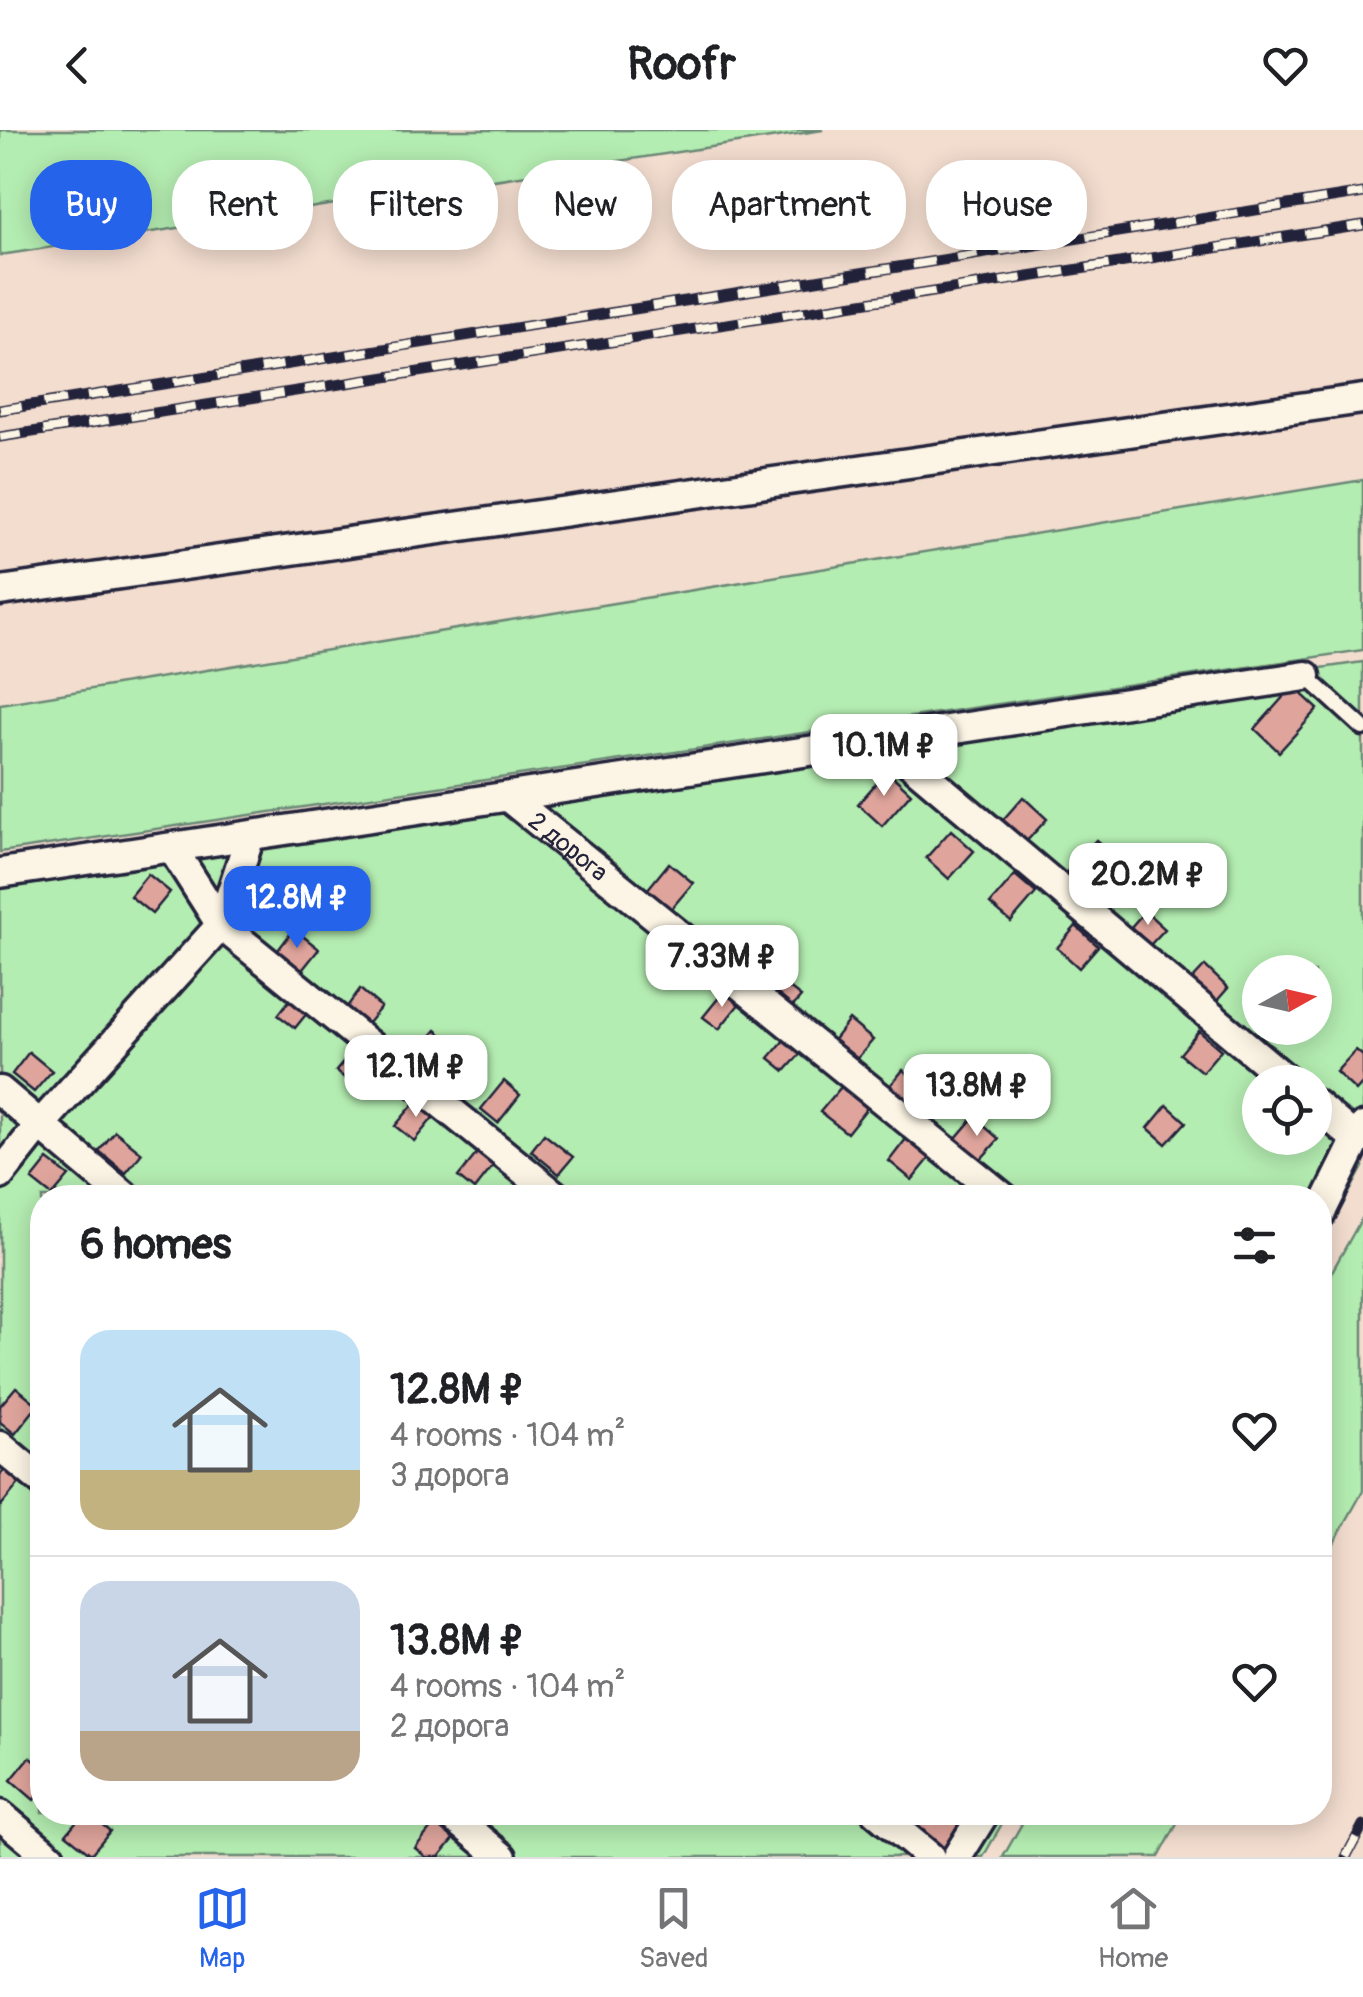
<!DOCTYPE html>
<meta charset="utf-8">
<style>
:root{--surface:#fff;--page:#f2f2f2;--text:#202124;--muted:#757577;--line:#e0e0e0;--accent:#2563eb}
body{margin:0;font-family:Pangolin,sans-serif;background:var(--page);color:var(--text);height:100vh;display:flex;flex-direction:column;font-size:38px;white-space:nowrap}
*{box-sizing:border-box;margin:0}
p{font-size:32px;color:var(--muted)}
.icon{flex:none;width:55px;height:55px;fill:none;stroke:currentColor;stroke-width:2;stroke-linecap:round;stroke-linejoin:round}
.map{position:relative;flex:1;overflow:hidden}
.details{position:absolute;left:30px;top:1055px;width:1302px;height:640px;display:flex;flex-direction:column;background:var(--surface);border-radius:40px;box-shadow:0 5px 25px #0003}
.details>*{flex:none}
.hud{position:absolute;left:30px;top:30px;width:1305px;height:90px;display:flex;gap:20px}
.needle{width:65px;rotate:82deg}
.fabs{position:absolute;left:1242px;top:825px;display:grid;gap:20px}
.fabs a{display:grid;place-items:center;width:90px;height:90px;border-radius:50%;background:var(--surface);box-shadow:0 5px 25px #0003;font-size:50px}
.price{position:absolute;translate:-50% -85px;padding:0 22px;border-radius:20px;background:#fff;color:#222;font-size:32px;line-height:65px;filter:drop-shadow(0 2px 5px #0008)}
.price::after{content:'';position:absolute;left:50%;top:60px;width:30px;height:22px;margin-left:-15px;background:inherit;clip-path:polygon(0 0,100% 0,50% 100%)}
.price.current{background:var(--accent);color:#fff}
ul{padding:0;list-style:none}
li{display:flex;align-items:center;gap:30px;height:250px;padding:0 50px}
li+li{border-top:2px solid var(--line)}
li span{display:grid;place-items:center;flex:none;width:280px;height:200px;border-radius:30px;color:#555}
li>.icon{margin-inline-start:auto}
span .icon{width:120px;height:120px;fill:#fffc;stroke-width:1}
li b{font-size:42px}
h2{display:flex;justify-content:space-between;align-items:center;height:120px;padding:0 50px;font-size:42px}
.pill{padding:0 35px;border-radius:40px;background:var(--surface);box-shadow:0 5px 25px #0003;font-size:35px;line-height:90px}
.pill.current{background:var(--accent);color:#fff}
header{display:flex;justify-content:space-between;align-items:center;height:130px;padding:0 50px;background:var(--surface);font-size:45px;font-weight:700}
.tabs{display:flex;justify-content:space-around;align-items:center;height:140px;border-top:2px solid var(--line);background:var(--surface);font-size:28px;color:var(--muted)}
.tabs a{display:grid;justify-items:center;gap:5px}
.tabs .current{color:var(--accent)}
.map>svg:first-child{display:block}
.green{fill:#b4edb1;stroke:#6b8876;stroke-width:2.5;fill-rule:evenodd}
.building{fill:#dfa59c;stroke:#22223b;stroke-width:2.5}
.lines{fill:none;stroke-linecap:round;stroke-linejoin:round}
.lane-casing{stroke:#22223b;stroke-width:21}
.street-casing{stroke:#22223b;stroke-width:35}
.lane{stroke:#fcf5e5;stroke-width:14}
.street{stroke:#fcf5e5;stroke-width:28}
.rail-casing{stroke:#22223b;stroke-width:11}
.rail{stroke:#fcf5e5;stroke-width:8;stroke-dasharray:22;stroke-linecap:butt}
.labels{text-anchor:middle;stroke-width:9;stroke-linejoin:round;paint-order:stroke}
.street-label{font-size:25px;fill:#22223b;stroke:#fcf5e5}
</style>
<header><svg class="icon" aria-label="back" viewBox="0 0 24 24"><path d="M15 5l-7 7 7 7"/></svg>Roofr<svg class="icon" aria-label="heart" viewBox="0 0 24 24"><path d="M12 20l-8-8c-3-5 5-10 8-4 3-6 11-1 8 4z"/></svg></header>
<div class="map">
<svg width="1363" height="1727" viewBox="0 0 1363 1727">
<rect width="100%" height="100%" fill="#f3ddcf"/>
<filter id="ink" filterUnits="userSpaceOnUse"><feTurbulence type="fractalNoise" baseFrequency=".01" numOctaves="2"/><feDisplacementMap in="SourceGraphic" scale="20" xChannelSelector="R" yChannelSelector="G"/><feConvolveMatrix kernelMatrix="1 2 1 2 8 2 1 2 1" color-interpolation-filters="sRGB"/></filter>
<g filter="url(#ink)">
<!-- green -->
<g class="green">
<polygon points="0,0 823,0 0,125"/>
<polygon points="1363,350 1363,520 0,722 0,574"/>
<path d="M1363 532V1037L1320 1117V1068H42V1682L1008 1683 983 1727H0V730ZM1260 842H1315V898H1260ZM1260 952H1315V1008H1260Z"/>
<polygon points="1363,1086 1363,1361 1320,1438 1320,1163"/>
<polygon points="1028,1683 1028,1682 1183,1683 1159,1727 1003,1727"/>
</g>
<!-- building -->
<g class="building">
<polygon points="1293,556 1318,579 1279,622 1255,599"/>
<polygon points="887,641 911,663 882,696 858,674"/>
<polygon points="1023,667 1047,689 1024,714 1001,692"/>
<polygon points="951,700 974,721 949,749 926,728"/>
<polygon points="1096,710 1116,728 1084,763 1064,745"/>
<polygon points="1199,719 1217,735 1189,766 1171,749"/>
<polygon points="669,733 693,753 666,785 643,765"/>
<polygon points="148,744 170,762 152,784 130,766"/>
<polygon points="1015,745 1036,763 1011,792 990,774"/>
<polygon points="1145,781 1165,799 1150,815 1131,797"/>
<polygon points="1076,796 1098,816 1079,838 1057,818"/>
<polygon points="294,799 319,819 299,844 275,824"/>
<polygon points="721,802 741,818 730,832 710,816"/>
<polygon points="664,808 682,823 666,842 649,828"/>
<polygon points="1205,836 1228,858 1215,873 1191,851"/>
<polygon points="780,851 801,867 790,880 770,863"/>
<polygon points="360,859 381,877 364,898 344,881"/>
<polygon points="725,860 740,873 719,899 703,887"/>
<polygon points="291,868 308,882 295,898 278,885"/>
<polygon points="849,890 873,910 856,930 833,911"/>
<polygon points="436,900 454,915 435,938 416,923"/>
<polygon points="1199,901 1221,920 1202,942 1180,924"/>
<polygon points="785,909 801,923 785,941 769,928"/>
<polygon points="357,916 381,936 361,961 336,941"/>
<polygon points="1356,920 1363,926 1363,953 1356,961 1336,942"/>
<polygon points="29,922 52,941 34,962 12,944"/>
<polygon points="903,940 933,964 919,982 889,957"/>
<polygon points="504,951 520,965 498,993 481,979"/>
<polygon points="841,957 867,978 847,1003 820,982"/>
<polygon points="418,969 436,984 414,1011 395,996"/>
<polygon points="1167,975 1186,992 1166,1014 1148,998"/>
<polygon points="974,987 999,1009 980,1030 956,1008"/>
<polygon points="115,1001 142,1023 126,1043 99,1021"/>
<polygon points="544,1004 573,1027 559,1044 531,1021"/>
<polygon points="906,1009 930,1028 912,1050 889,1031"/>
<polygon points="478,1022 494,1035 474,1060 458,1047"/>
<polygon points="48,1030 69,1046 52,1066 32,1050"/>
<polygon points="16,1257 38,1275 15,1304 0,1292 0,1276"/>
<polygon points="5,1339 21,1351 0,1377 0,1345"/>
<polygon points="30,1627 42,1637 42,1660 34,1670 11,1650"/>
<polygon points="84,1682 87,1682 110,1701 91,1724 66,1704"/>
<polygon points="928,1682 952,1682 969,1696 944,1726 913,1701"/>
<polygon points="435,1693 454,1709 439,1727 426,1727 415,1718"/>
</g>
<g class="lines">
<!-- lane casing -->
<g class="lane-casing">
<polyline id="lane" points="1306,546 1363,598"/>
</g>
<!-- street casing -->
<g class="street-casing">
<g id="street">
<polyline points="0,461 1363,269"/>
<polyline points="883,610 1289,952"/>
<path id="s1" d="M508 667 1004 1068"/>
<polyline points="172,718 221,795 558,1068"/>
<polyline points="0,743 1306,546"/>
<polyline points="0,961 127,1068"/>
<polyline points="1315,974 1357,1010"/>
<polyline points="0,1045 39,996 221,795 250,706"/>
<polyline points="1320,1084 1363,997"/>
<polyline points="0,1316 42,1351"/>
<polyline points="448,1682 502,1727"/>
<polyline points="876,1682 930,1727"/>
<polyline points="0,1685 50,1727"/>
<polyline points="957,1727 985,1682"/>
</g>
</g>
<!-- lane -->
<use href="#lane" class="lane"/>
<!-- street -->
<use href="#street" class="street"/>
<!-- rail casing -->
<g class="rail-casing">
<g id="rail">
<polyline points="0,280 1363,63"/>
<polyline points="0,307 1363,95"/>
<polyline points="1346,1727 1363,1695"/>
</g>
</g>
<!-- rail -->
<use href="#rail" class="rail"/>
</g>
</g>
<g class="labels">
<!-- street labels -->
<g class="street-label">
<text dy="9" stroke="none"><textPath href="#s1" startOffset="78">2 дорога</textPath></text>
</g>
</g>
</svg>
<div class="fabs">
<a><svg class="needle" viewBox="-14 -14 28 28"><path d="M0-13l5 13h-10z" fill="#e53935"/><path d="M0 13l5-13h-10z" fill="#757577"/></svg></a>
<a><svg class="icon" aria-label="locate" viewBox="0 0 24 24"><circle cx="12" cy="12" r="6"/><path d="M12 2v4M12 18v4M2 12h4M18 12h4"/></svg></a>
</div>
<b class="price" style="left:884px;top:669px">10.1M ₽</b>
<b class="price" style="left:1148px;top:798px">20.2M ₽</b>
<b class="price current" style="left:297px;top:821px">12.8M ₽</b>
<b class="price" style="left:722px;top:880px">7.33M ₽</b>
<b class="price" style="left:416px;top:990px">12.1M ₽</b>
<b class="price" style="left:977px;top:1009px">13.8M ₽</b>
<div class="hud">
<a class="pill current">Buy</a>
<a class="pill">Rent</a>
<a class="pill">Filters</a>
<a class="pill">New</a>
<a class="pill">Apartment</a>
<a class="pill">House</a>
</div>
<section class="details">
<h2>6 homes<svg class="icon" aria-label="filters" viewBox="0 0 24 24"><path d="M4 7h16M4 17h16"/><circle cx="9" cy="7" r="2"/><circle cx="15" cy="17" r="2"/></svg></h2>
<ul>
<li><span style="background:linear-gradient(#bfe0f5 70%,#c2b280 0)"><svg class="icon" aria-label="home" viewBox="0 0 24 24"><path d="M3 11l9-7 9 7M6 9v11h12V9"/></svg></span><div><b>12.8M ₽</b><p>4 rooms · 104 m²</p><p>3 дорога</p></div><svg class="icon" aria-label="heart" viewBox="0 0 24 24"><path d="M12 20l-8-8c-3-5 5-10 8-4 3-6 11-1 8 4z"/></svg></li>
<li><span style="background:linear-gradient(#c9d6e8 75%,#b9a48a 0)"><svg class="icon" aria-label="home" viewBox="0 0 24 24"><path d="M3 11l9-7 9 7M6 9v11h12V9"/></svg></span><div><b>13.8M ₽</b><p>4 rooms · 104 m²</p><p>2 дорога</p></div><svg class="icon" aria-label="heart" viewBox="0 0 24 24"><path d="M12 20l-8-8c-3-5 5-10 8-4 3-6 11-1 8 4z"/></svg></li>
</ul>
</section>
</div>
<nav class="tabs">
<a class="current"><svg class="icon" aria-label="map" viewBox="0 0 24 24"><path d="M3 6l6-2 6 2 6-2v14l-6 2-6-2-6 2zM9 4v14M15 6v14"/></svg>Map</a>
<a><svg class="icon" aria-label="saved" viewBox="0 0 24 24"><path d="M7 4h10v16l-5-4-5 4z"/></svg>Saved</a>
<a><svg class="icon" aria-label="home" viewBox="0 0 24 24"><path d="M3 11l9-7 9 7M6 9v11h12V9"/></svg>Home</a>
</nav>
